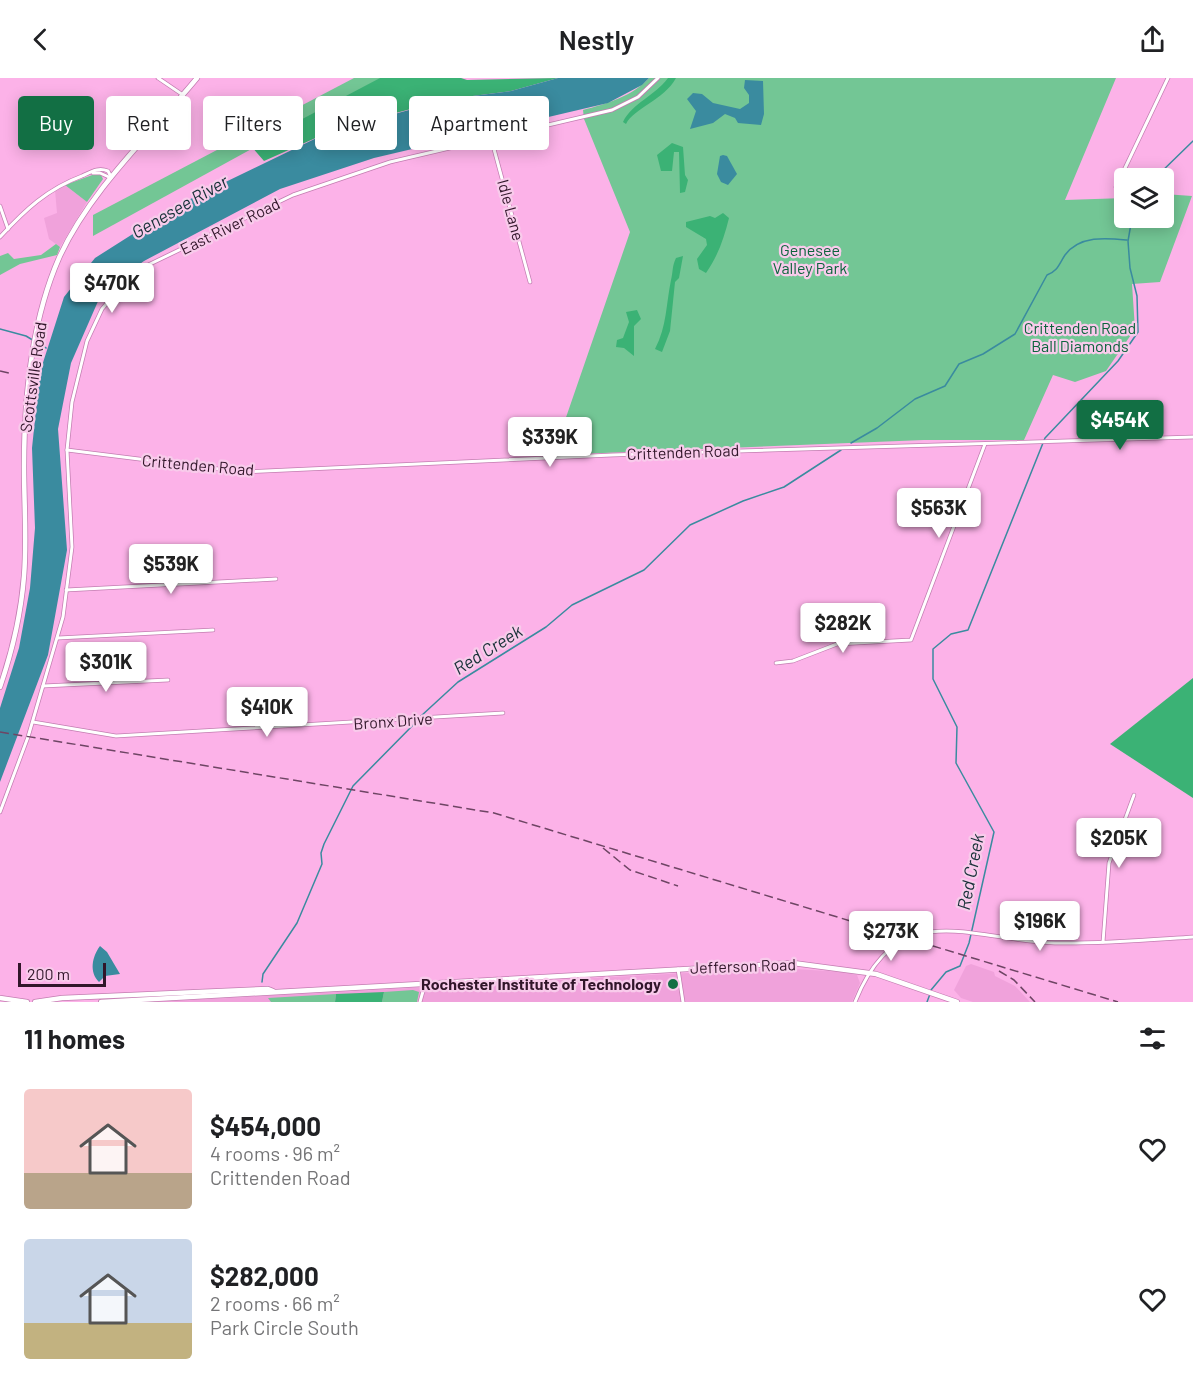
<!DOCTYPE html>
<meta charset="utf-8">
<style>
:root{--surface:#fff;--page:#f6f6f6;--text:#202124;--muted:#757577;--accent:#126f44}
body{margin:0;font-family:Barlow,sans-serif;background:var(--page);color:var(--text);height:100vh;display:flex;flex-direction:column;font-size:22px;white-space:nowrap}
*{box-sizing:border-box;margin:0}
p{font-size:20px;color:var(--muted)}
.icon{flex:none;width:33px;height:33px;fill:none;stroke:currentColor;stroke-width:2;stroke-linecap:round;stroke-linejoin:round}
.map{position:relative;height:924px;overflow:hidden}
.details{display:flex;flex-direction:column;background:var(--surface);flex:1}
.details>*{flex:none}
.banner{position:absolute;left:18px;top:18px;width:600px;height:54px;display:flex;gap:12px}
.tools{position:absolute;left:1114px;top:90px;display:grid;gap:12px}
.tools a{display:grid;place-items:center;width:60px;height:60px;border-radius:6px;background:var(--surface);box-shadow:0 3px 15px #0003;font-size:30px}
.scale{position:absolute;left:18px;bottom:15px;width:88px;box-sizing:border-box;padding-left:6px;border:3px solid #31162a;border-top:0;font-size:16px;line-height:21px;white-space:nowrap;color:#31162a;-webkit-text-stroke:4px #f8cbeb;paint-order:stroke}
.price{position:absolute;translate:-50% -51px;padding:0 14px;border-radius:6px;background:#fff;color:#222;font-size:20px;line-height:39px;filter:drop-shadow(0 2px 3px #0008)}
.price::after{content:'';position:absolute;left:50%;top:36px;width:18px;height:14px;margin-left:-9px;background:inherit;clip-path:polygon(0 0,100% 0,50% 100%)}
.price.active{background:var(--accent);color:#fff}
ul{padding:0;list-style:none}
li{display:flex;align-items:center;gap:18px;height:150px;padding:0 24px}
li span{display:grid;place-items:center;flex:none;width:168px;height:120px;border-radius:6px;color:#555}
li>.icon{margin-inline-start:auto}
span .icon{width:72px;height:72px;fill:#fffc;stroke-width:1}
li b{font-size:26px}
h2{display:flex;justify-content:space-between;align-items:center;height:72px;padding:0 24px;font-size:26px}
.pill{padding:0 21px;border-radius:6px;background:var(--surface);box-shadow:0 3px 15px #0003;font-size:21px;line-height:54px}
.pill.active{background:var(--accent);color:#fff}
header{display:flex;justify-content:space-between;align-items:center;height:78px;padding:0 24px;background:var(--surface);font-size:27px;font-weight:600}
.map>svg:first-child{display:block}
.built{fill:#f0a2db}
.green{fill:#73c695}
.forest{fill:#3bb275}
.water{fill:#3a8b9f}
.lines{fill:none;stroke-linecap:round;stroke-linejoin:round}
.stream{stroke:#3a8b9f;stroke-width:1.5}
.minor-casing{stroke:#c37db1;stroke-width:4.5}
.major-casing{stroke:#c37db1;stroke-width:6}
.minor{stroke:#fff;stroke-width:3}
.major{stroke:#fff;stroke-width:4.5}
.rail{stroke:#6e4564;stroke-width:1.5;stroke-dasharray:9 4.5;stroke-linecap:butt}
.poi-dot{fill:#126f44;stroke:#f8cbeb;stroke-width:2}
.labels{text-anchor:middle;stroke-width:4.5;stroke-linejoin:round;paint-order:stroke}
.street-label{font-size:16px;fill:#31162a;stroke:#f8cbeb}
.park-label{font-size:16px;fill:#0c643c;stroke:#f8cbeb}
.poi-label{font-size:16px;font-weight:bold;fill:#31162a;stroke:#f8cbeb;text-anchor:end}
.water-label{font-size:18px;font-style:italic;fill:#163037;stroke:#f8cbeb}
</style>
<header><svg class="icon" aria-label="back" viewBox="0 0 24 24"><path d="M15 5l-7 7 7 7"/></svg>Nestly<svg class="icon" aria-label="share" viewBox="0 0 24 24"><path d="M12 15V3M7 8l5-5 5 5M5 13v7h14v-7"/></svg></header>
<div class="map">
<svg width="1193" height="924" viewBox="0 0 1193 924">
<rect width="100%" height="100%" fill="#fcb2e8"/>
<!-- built -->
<g class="built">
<polygon points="65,107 87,124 60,169 49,161 44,140 57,135 55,112"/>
<polygon points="971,886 994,894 995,898 1015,908 1030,924 973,924 961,920 954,912 966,888"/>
<polygon points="777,890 845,894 857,897 860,905 852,924 153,924"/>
</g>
<!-- green -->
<g class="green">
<polygon points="354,0 381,0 93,158 93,137"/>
<path d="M649 0H1116L1065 122 1125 120V140H1164V116L1192 118 1160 204 1132 206 1135 251 1106 293 1075 304 1053 297 1024 362H924L553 377 630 154 584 41 583 32C606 26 633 18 649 0Z"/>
<polygon points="95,96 101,97 103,101 87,124 65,107"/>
<polygon points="56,166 60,169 57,177 20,186 0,197 0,178 8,175 14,181 41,177"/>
<polygon points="413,912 419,914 417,924 382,924 384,914"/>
<polygon points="336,916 335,924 271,924 268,920"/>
</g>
<!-- forest -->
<g class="forest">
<polygon points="380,0 461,0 467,2 558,0 511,13 449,21 388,37 329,54 264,83 251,68"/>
<path d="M668 0H676C664 22 634 30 626 46L623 44C632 25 655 18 668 0Z"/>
<polygon points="672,65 683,69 685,97 688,102 685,114 680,115 679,74 674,74 672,93 661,93 657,77"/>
<path d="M723 135 729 140C724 160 718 178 706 195L699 191 697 181 707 167 706 161 686 149V144L710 138 715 140Z"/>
<path d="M683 178 679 200 675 204 670 253 662 274 655 271C667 248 666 226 671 202 673 194 672 188 676 180Z"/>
<polygon points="637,232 641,241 634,248 634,278 624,270 616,269 617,262 623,260 629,244 626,234"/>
<polygon points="1193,600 1193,720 1110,666"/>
<polygon points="384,914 382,924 335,924 336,916"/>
</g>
<!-- water -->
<g class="water">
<polygon points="558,0 649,0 642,7 608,25 374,80 280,111 144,183 116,203 99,221 71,285 58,351 67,472 48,577 0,704 0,630 19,570 30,510 35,450 32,370 40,294 64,219 95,180 180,126 329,54 449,21 511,13"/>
<polygon points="745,2 763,3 764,36 761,47 738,45 735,40 725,36 713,45 690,51 696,33 687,21 693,15 702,16 713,25 740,31 749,25 749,17 744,10"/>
<polygon points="723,77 727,78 737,96 728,107 721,104 717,96 720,78"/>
<path d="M100 868 107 874 120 896 105 898 99 904C89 894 92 879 100 868Z"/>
</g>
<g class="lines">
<!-- stream -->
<g class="stream">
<polyline points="1155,100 1193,63"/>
<polyline points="0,251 26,258 46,270"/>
<path d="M851 365 877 350 915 321 945 308 959 286 983 276 1015 256 1047 197C1058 193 1059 186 1065 177 1080 157 1107 160 1127 162"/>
<polyline points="421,638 458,604 546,549 572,527 644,492 690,447 743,423 784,409 841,372"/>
<polyline points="262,904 263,896 297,845 322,786 321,775 324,766 353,708 418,642"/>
<polyline points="931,912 946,894 960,888 969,865 994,754 956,685 957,649 933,601 933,571 951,556 968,552 1045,360 1118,283 1138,254 1137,218 1130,190 1128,163 1132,140"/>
<polyline points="927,924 930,916"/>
</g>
<!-- minor casing -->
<g class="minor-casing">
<g id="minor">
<polyline points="158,0 183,17"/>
<polyline points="491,60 530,204"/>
<polyline points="93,95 100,95 111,100"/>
<polyline points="1116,109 1168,0"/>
<polyline points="0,128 8,151"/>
<path d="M0 159C25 132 47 111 82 98 91 94 98 89 108 93L111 99"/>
<polyline points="67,372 243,394 612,377 1193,359"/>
<polyline points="66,512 276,501"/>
<polyline points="58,560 213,552"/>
<polyline points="776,585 793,583 837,566 911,562 985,366"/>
<polyline points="43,608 168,602"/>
<polyline points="33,644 116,658 503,635"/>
<polyline points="0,734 28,659 63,539 72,469 67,372 72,324 87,263 102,231 113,218 146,188 293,117 390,84 612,32 638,19 658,0"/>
<polyline points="1103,864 1109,785 1134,717"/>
<polyline points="678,891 683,924"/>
<polyline points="420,924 425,906"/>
<path d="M855 924C898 817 969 862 1055 865 1101 866 1147 862 1193 859"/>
</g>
</g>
<!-- major casing -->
<g class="major-casing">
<g id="major">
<path d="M0 609C12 574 21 536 24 498 27 462 24 426 24 389 24 320 31 244 59 180 90 112 150 57 197 0"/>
<polyline points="0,920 27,924"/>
<polyline points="35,924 62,920 268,911 273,913"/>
<polyline points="101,924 793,885 876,896 957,924"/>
</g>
</g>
<!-- minor -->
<use href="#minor" class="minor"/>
<!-- major -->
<use href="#major" class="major"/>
<!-- rail -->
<g class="rail">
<polyline points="0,293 9,295"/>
<polyline points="0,654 494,735 1118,924"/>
<polyline points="603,770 630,792 678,808"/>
<polyline points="999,893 1014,902 1035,924"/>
</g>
</g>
<!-- markers -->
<circle class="poi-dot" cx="673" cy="906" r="6"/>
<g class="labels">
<!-- street labels -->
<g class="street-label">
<text transform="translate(511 132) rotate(75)" y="6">Idle Lane</text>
<text transform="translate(230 148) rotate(-26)" y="6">East River Road</text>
<text transform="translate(33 299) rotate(-82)" y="6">Scottsville Road</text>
<text transform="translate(683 374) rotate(-2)" y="6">Crittenden Road</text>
<text transform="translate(198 387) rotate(5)" y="6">Crittenden Road</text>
<text transform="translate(393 643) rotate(-4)" y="6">Bronx Drive</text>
<text transform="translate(743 888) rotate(-2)" y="6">Jefferson Road</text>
</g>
<!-- park labels -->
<g class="park-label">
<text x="810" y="178">Genesee<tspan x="810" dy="18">Valley Park</tspan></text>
<text x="1080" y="256">Crittenden Road<tspan x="1080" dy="18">Ball Diamonds</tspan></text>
</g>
<!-- poi labels -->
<g class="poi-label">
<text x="661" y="912">Rochester Institute of Technology</text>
</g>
<!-- water labels -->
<g class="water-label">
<text transform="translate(180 129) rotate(-30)" y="6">Genesee River</text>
<text transform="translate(488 572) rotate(-32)" y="6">Red Creek</text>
<text transform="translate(971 794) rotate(-79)" y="6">Red Creek</text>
</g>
</g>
</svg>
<div class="tools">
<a><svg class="icon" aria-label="layers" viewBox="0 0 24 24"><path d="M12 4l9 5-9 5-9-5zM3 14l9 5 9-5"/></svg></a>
</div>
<div class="scale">200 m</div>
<b class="price" style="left:112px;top:236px">$470K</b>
<b class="price active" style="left:1120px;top:373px">$454K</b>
<b class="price" style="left:550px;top:390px">$339K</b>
<b class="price" style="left:939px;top:461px">$563K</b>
<b class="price" style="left:171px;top:517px">$539K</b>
<b class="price" style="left:843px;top:576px">$282K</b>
<b class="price" style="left:106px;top:615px">$301K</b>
<b class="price" style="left:267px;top:660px">$410K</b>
<b class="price" style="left:1119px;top:791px">$205K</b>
<b class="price" style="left:1040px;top:874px">$196K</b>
<b class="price" style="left:891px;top:884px">$273K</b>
<div class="banner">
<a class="pill active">Buy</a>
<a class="pill">Rent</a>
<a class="pill">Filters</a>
<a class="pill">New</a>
<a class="pill">Apartment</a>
</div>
</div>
<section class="details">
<h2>11 homes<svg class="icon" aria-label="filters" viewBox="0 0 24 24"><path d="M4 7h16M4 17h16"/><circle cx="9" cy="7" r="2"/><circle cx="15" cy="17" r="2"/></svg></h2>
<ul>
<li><span style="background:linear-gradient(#f6c9c9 70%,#b9a48a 0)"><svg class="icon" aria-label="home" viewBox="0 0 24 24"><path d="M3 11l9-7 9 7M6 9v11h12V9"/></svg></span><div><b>$454,000</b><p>4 rooms · 96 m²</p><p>Crittenden Road</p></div><svg class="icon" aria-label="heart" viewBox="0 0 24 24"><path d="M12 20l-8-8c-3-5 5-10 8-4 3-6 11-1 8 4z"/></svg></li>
<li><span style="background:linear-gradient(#c9d6e8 70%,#c2b280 0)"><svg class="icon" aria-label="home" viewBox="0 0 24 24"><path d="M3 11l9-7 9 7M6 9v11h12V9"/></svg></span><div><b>$282,000</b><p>2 rooms · 66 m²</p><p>Park Circle South</p></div><svg class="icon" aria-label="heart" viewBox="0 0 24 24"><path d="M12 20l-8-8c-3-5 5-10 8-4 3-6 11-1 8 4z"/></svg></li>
</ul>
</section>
